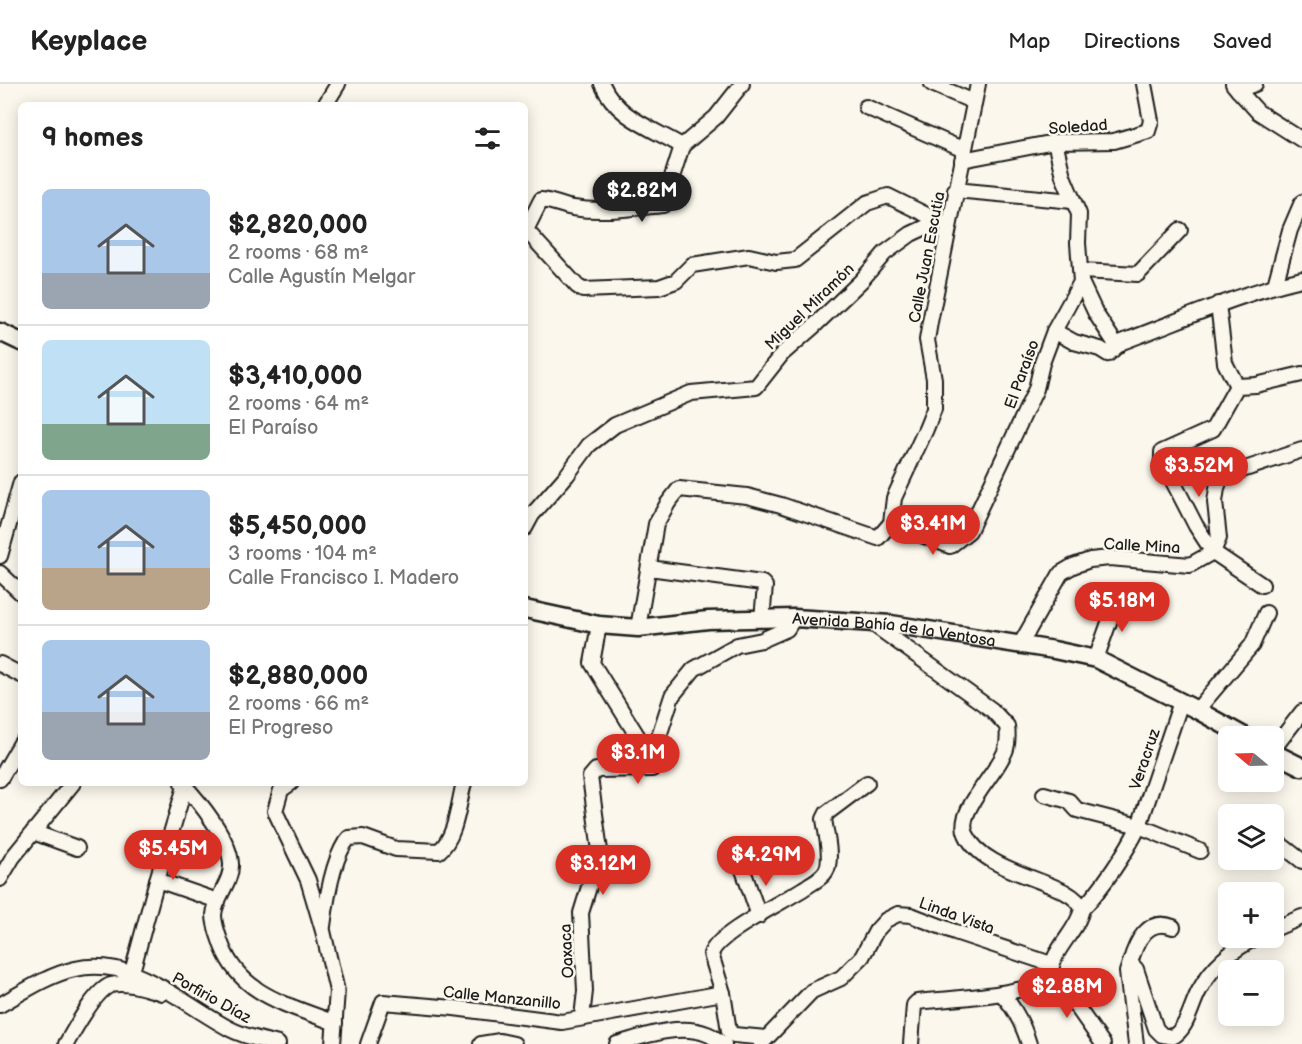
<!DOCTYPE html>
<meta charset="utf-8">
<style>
:root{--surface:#fff;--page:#f2f2f2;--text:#222;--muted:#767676;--line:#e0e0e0;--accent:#d93025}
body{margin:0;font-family:"Balsamiq Sans",sans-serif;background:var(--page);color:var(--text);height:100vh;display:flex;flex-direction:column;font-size:22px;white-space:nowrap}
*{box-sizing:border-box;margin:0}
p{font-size:20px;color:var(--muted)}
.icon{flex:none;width:33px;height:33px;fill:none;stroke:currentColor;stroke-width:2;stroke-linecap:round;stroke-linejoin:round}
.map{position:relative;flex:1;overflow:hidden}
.details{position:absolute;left:18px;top:18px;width:510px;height:684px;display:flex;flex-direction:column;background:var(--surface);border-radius:9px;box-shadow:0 3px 15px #0003}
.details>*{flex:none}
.needle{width:39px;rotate:289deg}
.fabs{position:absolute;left:1218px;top:642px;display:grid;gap:12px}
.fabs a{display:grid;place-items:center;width:66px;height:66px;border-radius:9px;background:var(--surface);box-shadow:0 3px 15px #0003;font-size:30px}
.price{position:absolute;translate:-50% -51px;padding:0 14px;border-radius:21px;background:var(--accent);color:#fff;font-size:20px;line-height:39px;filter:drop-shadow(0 2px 3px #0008)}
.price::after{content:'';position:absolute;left:50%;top:36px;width:18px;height:14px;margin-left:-9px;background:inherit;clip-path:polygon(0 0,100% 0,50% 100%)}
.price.current{background:#222;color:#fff}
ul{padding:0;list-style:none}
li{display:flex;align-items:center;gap:18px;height:150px;padding:0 24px}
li+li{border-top:2px solid var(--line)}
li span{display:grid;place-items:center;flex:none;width:168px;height:120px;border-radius:9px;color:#555}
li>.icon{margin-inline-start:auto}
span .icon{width:72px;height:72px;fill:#fffc;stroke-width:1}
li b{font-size:26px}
h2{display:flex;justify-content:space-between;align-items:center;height:72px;padding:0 24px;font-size:26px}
header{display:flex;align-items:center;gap:36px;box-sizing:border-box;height:84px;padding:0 30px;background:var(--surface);border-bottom:2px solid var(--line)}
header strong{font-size:28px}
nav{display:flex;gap:33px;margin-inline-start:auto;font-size:21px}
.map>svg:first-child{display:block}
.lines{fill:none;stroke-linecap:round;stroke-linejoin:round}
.minor-casing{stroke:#1c1c1c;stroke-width:18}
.major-casing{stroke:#1c1c1c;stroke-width:21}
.minor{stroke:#fbf7ec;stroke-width:14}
.major{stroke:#fbf7ec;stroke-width:16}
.labels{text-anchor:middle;stroke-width:5;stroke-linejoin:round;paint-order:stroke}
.street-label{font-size:16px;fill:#1c1c1c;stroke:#fbf7ec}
</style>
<header>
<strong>Keyplace</strong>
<nav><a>Map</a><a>Directions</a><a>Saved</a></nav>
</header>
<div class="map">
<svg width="1302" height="960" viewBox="0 0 1302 960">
<rect width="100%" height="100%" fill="#fbf7ec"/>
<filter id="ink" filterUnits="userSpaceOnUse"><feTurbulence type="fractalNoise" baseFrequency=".0167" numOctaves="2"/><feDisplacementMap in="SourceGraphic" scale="12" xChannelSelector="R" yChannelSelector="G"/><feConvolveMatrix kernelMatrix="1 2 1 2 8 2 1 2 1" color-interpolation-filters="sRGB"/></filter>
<g filter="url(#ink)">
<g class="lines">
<!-- minor casing -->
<g class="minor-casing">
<g id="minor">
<path d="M602 0C617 34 652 44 682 62L716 33 742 0"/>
<polyline points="932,0 974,18"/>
<polyline points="1233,0 1238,6 1255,0"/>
<polyline points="1238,6 1258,28 1302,56"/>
<polyline points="325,21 338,0"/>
<polyline points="866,23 964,66"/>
<path d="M682 62 663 121C633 124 603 129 573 124 562 122 553 117 541 116L526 146 577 202 583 206 659 203 676 197 692 181 749 172 776 178 795 176 867 119 888 112 939 137"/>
<polyline points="962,76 1055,58 1114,57 1148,47 1151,37 1144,0"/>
<polyline points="955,106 1073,117"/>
<polyline points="1081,187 1138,190 1180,146"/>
<path d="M1081 198 1096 230 1117 262 1122 258C1182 236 1240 209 1302 195"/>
<polyline points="1275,201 1290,146 1302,118"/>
<polyline points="1218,220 1225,279 1237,302"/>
<polyline points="1054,247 1074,258 1100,265 1108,270 1117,262"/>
<polyline points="891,439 950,462 969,447 1036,305 1042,279 1054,247 1081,198 1078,159 1079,130 1063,92 1055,58"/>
<polyline points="525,444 532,431 567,391 589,361 615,341 691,309 756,303 782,270 813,243 861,197 885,169 911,150 939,137 944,139"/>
<polyline points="0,472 21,398"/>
<polyline points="649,484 762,499 765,502 762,535"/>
<polyline points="0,489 21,509"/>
<polyline points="1262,501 1213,468 1196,442 1162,376 1162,368 1213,345 1237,302 1256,301 1302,290"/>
<path d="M873 540 992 626 1007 642C1008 650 1008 658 1006 665 999 688 955 727 966 750 985 793 1074 796 1082 825 1077 849 1050 866 1051 892 1035 911 944 915 917 918L914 921 911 960"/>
<polyline points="599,541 592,579 656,682"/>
<polyline points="638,544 656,440 668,419 679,405 747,412 781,421 878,454 891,439 894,414 926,345 934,325 934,295 927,256 930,238 978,0"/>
<polyline points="1020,561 1061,489 1073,482 1090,476 1110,474 1190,481 1213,468 1219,454 1215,418 1217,404 1221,393 1302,366"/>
<polyline points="1096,575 1118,513"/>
<polyline points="0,580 21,591"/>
<polyline points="1197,626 1252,561 1266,529"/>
<polyline points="1274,664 1302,628"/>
<polyline points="656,682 659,652 672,612 694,585 737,561 762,556 787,545 794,534"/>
<polyline points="0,695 21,659"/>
<path d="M182 699C199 717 230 755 231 780 232 798 215 813 214 831 214 842 219 853 222 862 241 912 290 921 335 939"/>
<polyline points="291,699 281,706 275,727 308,796 323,847 337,907 333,960"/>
<polyline points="1044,710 1069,717 1077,726 1139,742 1200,767"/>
<polyline points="33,748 77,764"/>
<polyline points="1284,763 1302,777"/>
<polyline points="743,786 759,832"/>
<polyline points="0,795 13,773 73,699"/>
<polyline points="157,796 218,817"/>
<path d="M1082 825C1102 805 1127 767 1139 742L1181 618"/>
<path d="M323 842C326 819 333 771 349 754L363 753 396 765 439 767C457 752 458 720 464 699"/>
<polyline points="1274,845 1302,833"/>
<path d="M1130 879C1136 858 1147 833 1173 843"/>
<polyline points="132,888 157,796 186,699"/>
<polyline points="1051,892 1063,903 1103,960"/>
<path d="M1001 909C1015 924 1023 940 1029 960"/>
<path d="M0 921C23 908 48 891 75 885 134 872 181 919 230 945 245 953 262 956 278 960"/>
<polyline points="582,933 585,907 581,829 600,767 590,693 596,686 652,685 656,682"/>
<path d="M766 954 734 951 729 947 723 909 711 870C717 849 788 816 809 801 817 796 826 791 828 782 831 768 826 749 824 735L827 729 867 699"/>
<path d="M66 960C75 945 95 906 111 901 126 897 148 905 162 909"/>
<polyline points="368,960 383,918 454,924 562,938 723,909"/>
<polyline points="481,960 500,957 514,960"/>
<path d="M617 960C644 952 680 939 707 950 713 952 718 957 724 960"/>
<polyline points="761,960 812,907 841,894 862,873 876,847 886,836 898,830 911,831 955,848 1051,880"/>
<path d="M1136 960 1127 888 1130 879 1136 885 1156 945 1162 951 1172 953C1188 945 1191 920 1200 905 1213 881 1231 867 1255 854"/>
</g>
</g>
<!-- major casing -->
<g class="major-casing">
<g id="major">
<polyline points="0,248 21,258"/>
<path id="s1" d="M525 525 599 541 638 544 708 536 794 534 891 540 1054 566 1096 575 1197 626 1244 652"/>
<polyline points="1274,669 1302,683"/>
</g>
</g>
<!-- minor -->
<use href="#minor" class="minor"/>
<!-- major -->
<use href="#major" class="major"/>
</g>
</g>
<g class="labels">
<!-- street labels -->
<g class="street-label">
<text transform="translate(1078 42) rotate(-4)" y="6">Soledad</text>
<text transform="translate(926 173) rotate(-79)" y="6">Calle Juan Escutia</text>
<text transform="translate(809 222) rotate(-44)" y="6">Miguel Miramón</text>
<text transform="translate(1021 290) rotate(-70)" y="6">El Paraíso</text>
<text transform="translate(1142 461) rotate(3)" y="6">Calle Mina</text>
<text dy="6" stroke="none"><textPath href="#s1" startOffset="372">Avenida Bahía de la Ventosa</textPath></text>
<text transform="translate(1144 675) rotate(-71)" y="6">Veracruz</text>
<text transform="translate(957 831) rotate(20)" y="6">Linda Vista</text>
<text transform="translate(566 867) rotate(-93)" y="6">Oaxaca</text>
<text transform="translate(212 913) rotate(29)" y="6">Porfirio Díaz</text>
<text transform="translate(502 913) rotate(6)" y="6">Calle Manzanillo</text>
</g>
</g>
</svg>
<div class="fabs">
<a><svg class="needle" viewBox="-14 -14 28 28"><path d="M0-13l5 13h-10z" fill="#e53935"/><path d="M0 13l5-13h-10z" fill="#767676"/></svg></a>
<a><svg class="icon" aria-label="layers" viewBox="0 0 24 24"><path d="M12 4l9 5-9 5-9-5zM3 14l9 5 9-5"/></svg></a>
<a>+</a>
<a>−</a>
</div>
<b class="price current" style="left:642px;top:139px">$2.82M</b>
<b class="price" style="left:1199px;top:414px">$3.52M</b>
<b class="price" style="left:933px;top:472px">$3.41M</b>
<b class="price" style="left:1122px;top:549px">$5.18M</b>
<b class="price" style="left:638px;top:701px">$3.1M</b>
<b class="price" style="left:173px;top:797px">$5.45M</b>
<b class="price" style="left:766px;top:803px">$4.29M</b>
<b class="price" style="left:603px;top:812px">$3.12M</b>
<b class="price" style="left:1067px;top:935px">$2.88M</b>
<section class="details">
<h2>9 homes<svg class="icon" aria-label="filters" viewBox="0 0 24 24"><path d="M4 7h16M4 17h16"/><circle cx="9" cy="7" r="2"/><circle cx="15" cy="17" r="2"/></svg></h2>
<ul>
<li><span style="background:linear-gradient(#a9c7e8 70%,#9aa5b1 0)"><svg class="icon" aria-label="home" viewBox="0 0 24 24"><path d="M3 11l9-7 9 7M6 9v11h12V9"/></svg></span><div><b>$2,820,000</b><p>2 rooms · 68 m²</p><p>Calle Agustín Melgar</p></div></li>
<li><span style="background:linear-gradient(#bfe0f5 70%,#7fa58c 0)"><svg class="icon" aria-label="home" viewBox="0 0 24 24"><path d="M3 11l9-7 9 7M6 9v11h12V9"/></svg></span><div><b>$3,410,000</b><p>2 rooms · 64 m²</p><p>El Paraíso</p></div></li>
<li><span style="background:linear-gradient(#a9c7e8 65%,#b9a48a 0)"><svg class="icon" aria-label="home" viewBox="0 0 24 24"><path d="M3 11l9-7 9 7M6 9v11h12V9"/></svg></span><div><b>$5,450,000</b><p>3 rooms · 104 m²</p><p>Calle Francisco I. Madero</p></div></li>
<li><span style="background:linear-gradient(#a9c7e8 60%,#9aa5b1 0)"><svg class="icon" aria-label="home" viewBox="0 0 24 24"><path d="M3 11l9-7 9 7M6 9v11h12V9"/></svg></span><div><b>$2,880,000</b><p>2 rooms · 66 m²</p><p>El Progreso</p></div></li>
</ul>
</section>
</div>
